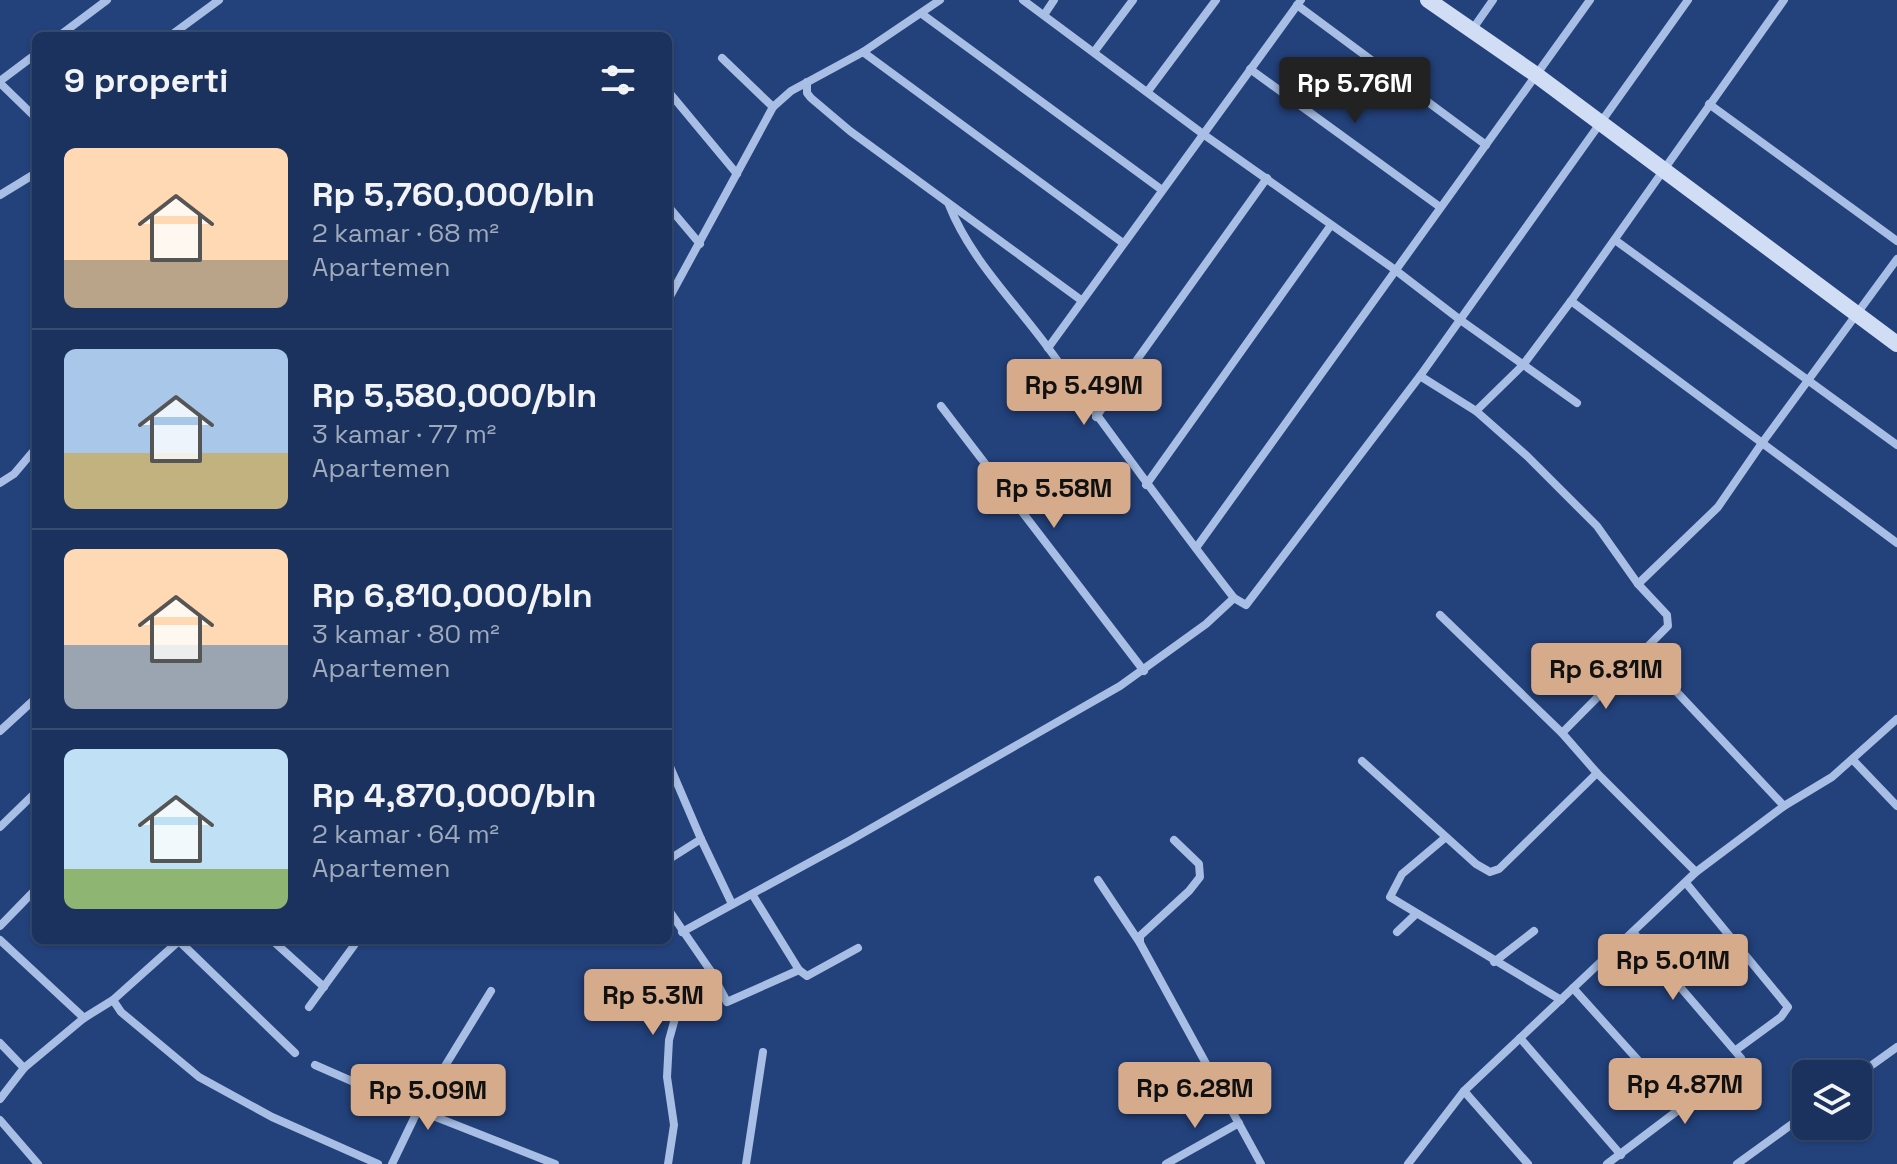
<!DOCTYPE html>
<html lang="id">
<meta charset="utf-8">
<style>
:root{--surface:#1a325d;--page:#233a63;--text:#f1f3f6;--muted:#9faabc;--line:#384d72;--accent:#d6ab8b}
body{margin:0;font-family:"Space Grotesk",sans-serif;background:var(--page);color:var(--text);height:100vh;display:flex;flex-direction:column;font-size:30px;white-space:nowrap}
*{box-sizing:border-box;margin:0}
p{font-size:26px;color:var(--muted)}
.icon{flex:none;width:44px;height:44px;fill:none;stroke:currentColor;stroke-width:2;stroke-linecap:round;stroke-linejoin:round}
.map{position:relative;flex:1;overflow:hidden}
.side{position:absolute;left:32px;top:32px;width:640px;height:912px;display:flex;flex-direction:column;background:var(--surface);border-radius:12px;box-shadow:0 2px 6px #0004,0 0 0 2px var(--line)}
.side>*{flex:none}
.fabs{position:absolute;left:1792px;top:1060px;display:grid;gap:16px}
.fabs a{display:grid;place-items:center;width:80px;height:80px;border-radius:12px;background:var(--surface);box-shadow:0 2px 6px #0004,0 0 0 2px var(--line);font-size:40px}
.price{position:absolute;translate:-50% -68px;padding:0 18px;border-radius:8px;background:var(--accent);color:#111;font-size:26px;line-height:52px;filter:drop-shadow(0 2px 4px #0008)}
.price::after{content:'';position:absolute;left:50%;top:48px;width:24px;height:18px;margin-left:-12px;background:inherit;clip-path:polygon(0 0,100% 0,50% 100%)}
.price.selected{background:#222;color:#fff}
ul{padding:0;list-style:none}
li{display:flex;align-items:center;gap:24px;height:200px;padding:0 32px}
li+li{border-top:2px solid var(--line)}
li span{display:grid;place-items:center;flex:none;width:224px;height:160px;border-radius:12px;color:#555}
li>.icon{margin-inline-start:auto}
span .icon{width:96px;height:96px;fill:#fffc;stroke-width:1}
li b{font-size:34px}
h2{display:flex;justify-content:space-between;align-items:center;height:96px;padding:0 32px;font-size:34px}
.map>svg:first-child{display:block}
.lines{fill:none;stroke-linecap:round;stroke-linejoin:round}
.street{stroke:#a8bee5;stroke-width:8}
.secondary{stroke:#d1ddf5;stroke-width:16}
</style>
<div class="map">
<svg width="1897" height="1164" viewBox="0 0 1897 1164">
<rect width="100%" height="100%" fill="#23427c"/>
<g class="lines">
<!-- street -->
<g class="street">
<polyline points="1023,0 1203,134 1394,269 1459,319 1577,403"/>
<polyline points="1297,5 1486,145"/>
<polyline points="922,14 1162,190"/>
<polyline points="1044,15 1054,0"/>
<polyline points="1472,30 1493,0"/>
<polyline points="59,36 107,0"/>
<polyline points="170,36 219,0"/>
<polyline points="863,52 1123,243"/>
<polyline points="1094,52 1133,0"/>
<polyline points="722,58 773,107"/>
<polyline points="1250,69 1440,207"/>
<polyline points="0,81 36,54"/>
<polyline points="807,82 807,93 811,98 850,131 1081,300"/>
<polyline points="0,83 36,118"/>
<polyline points="668,91 737,174"/>
<polyline points="1148,91 1216,0"/>
<polyline points="1709,104 1897,241"/>
<polyline points="0,195 36,173"/>
<path d="M949 205C971 260 1014 301 1049 349 1110 433 1170 516 1234 598L1246 605 1420 376 1688 0"/>
<polyline points="668,206 700,244"/>
<polyline points="1615,240 1897,445"/>
<polyline points="668,300 773,107 791,91 863,52 940,0"/>
<polyline points="1571,301 1897,543"/>
<polyline points="1048,348 1301,0"/>
<polyline points="1420,376 1476,411 1527,456 1597,526 1638,584 1667,615 1668,626 1562,733"/>
<polyline points="941,406 1144,671"/>
<polyline points="1476,411 1523,365 1571,301 1784,0"/>
<polyline points="1096,417 1267,178"/>
<polyline points="0,483 14,474 36,448"/>
<polyline points="1146,485 1331,225"/>
<polyline points="1196,548 1590,0"/>
<polyline points="1638,584 1718,507 1762,443 1897,259"/>
<polyline points="1440,615 1562,733 1597,773 1696,872"/>
<polyline points="1642,655 1784,806"/>
<polyline points="0,731 36,698"/>
<polyline points="1853,760 1897,806"/>
<polyline points="1362,761 1476,864 1490,872 1499,869 1597,773"/>
<polyline points="668,762 701,839"/>
<polyline points="0,827 36,792"/>
<polyline points="1446,837 1402,874 1390,897 1561,1000"/>
<polyline points="1174,840 1199,864 1200,877 1189,891 1140,936 1140,943 1261,1164"/>
<polyline points="668,860 701,839 732,904"/>
<polyline points="1098,880 1140,943"/>
<polyline points="1686,883 1788,1007 1781,1017 1736,1050"/>
<polyline points="668,909 710,970 727,1002 799,970 752,894"/>
<polyline points="0,926 36,889"/>
<polyline points="682,932 849,841 1120,686 1206,624 1234,598"/>
<polyline points="1397,932 1416,914"/>
<polyline points="0,940 84,1018"/>
<polyline points="272,940 324,987"/>
<polyline points="179,941 295,1053"/>
<polyline points="1494,962 1534,931"/>
<polyline points="799,970 807,976 858,948"/>
<polyline points="1573,988 1681,1108"/>
<polyline points="113,1000 121,1012 199,1077 272,1117 378,1164"/>
<polyline points="309,1007 358,940"/>
<polyline points="1520,1038 1621,1155"/>
<polyline points="0,1043 24,1068"/>
<polyline points="315,1065 418,1110 555,1164"/>
<polyline points="1858,1075 1897,1047"/>
<polyline points="1464,1091 1528,1164"/>
<polyline points="0,1099 24,1068 84,1018 113,1000 180,940"/>
<polyline points="0,1120 38,1164"/>
<polyline points="392,1164 418,1110 491,991"/>
<polyline points="668,1164 674,1125 667,1077 669,1040 677,1011 702,984 710,970"/>
<polyline points="746,1164 763,1052"/>
<polyline points="1166,1164 1239,1123"/>
<polyline points="1408,1164 1464,1091 1696,872 1784,806 1832,777 1897,719"/>
<polyline points="1607,1164 1681,1108 1741,1058 1633,932"/>
<polyline points="1737,1164 1806,1114"/>
</g>
<!-- secondary -->
<polyline class="secondary" points="1428,0 1535,74 1897,344"/>
</g>
</svg>
<div class="fabs">
<a><svg class="icon" aria-label="layers" viewBox="0 0 24 24"><path d="M12 4l9 5-9 5-9-5zM3 14l9 5 9-5"/></svg></a>
</div>
<b class="price selected" style="left:1355px;top:125px">Rp 5.76M</b>
<b class="price" style="left:1084px;top:427px">Rp 5.49M</b>
<b class="price" style="left:1054px;top:530px">Rp 5.58M</b>
<b class="price" style="left:1606px;top:711px">Rp 6.81M</b>
<b class="price" style="left:1673px;top:1002px">Rp 5.01M</b>
<b class="price" style="left:653px;top:1037px">Rp 5.3M</b>
<b class="price" style="left:1685px;top:1126px">Rp 4.87M</b>
<b class="price" style="left:1195px;top:1130px">Rp 6.28M</b>
<b class="price" style="left:428px;top:1132px">Rp 5.09M</b>
<section class="side">
<h2>9 properti<svg class="icon" aria-label="filters" viewBox="0 0 24 24"><path d="M4 7h16M4 17h16"/><circle cx="9" cy="7" r="2"/><circle cx="15" cy="17" r="2"/></svg></h2>
<ul>
<li><span style="background:linear-gradient(#ffd9b3 70%,#b9a48a 0)"><svg class="icon" aria-label="home" viewBox="0 0 24 24"><path d="M3 11l9-7 9 7M6 9v11h12V9"/></svg></span><div><b>Rp 5,760,000/bln</b><p>2 kamar · 68 m²</p><p>Apartemen</p></div></li>
<li><span style="background:linear-gradient(#a9c7e8 65%,#c2b280 0)"><svg class="icon" aria-label="home" viewBox="0 0 24 24"><path d="M3 11l9-7 9 7M6 9v11h12V9"/></svg></span><div><b>Rp 5,580,000/bln</b><p>3 kamar · 77 m²</p><p>Apartemen</p></div></li>
<li><span style="background:linear-gradient(#ffd9b3 60%,#9aa5b1 0)"><svg class="icon" aria-label="home" viewBox="0 0 24 24"><path d="M3 11l9-7 9 7M6 9v11h12V9"/></svg></span><div><b>Rp 6,810,000/bln</b><p>3 kamar · 80 m²</p><p>Apartemen</p></div></li>
<li><span style="background:linear-gradient(#bfe0f5 75%,#8fb573 0)"><svg class="icon" aria-label="home" viewBox="0 0 24 24"><path d="M3 11l9-7 9 7M6 9v11h12V9"/></svg></span><div><b>Rp 4,870,000/bln</b><p>2 kamar · 64 m²</p><p>Apartemen</p></div></li>
</ul>
</section>
</div>
